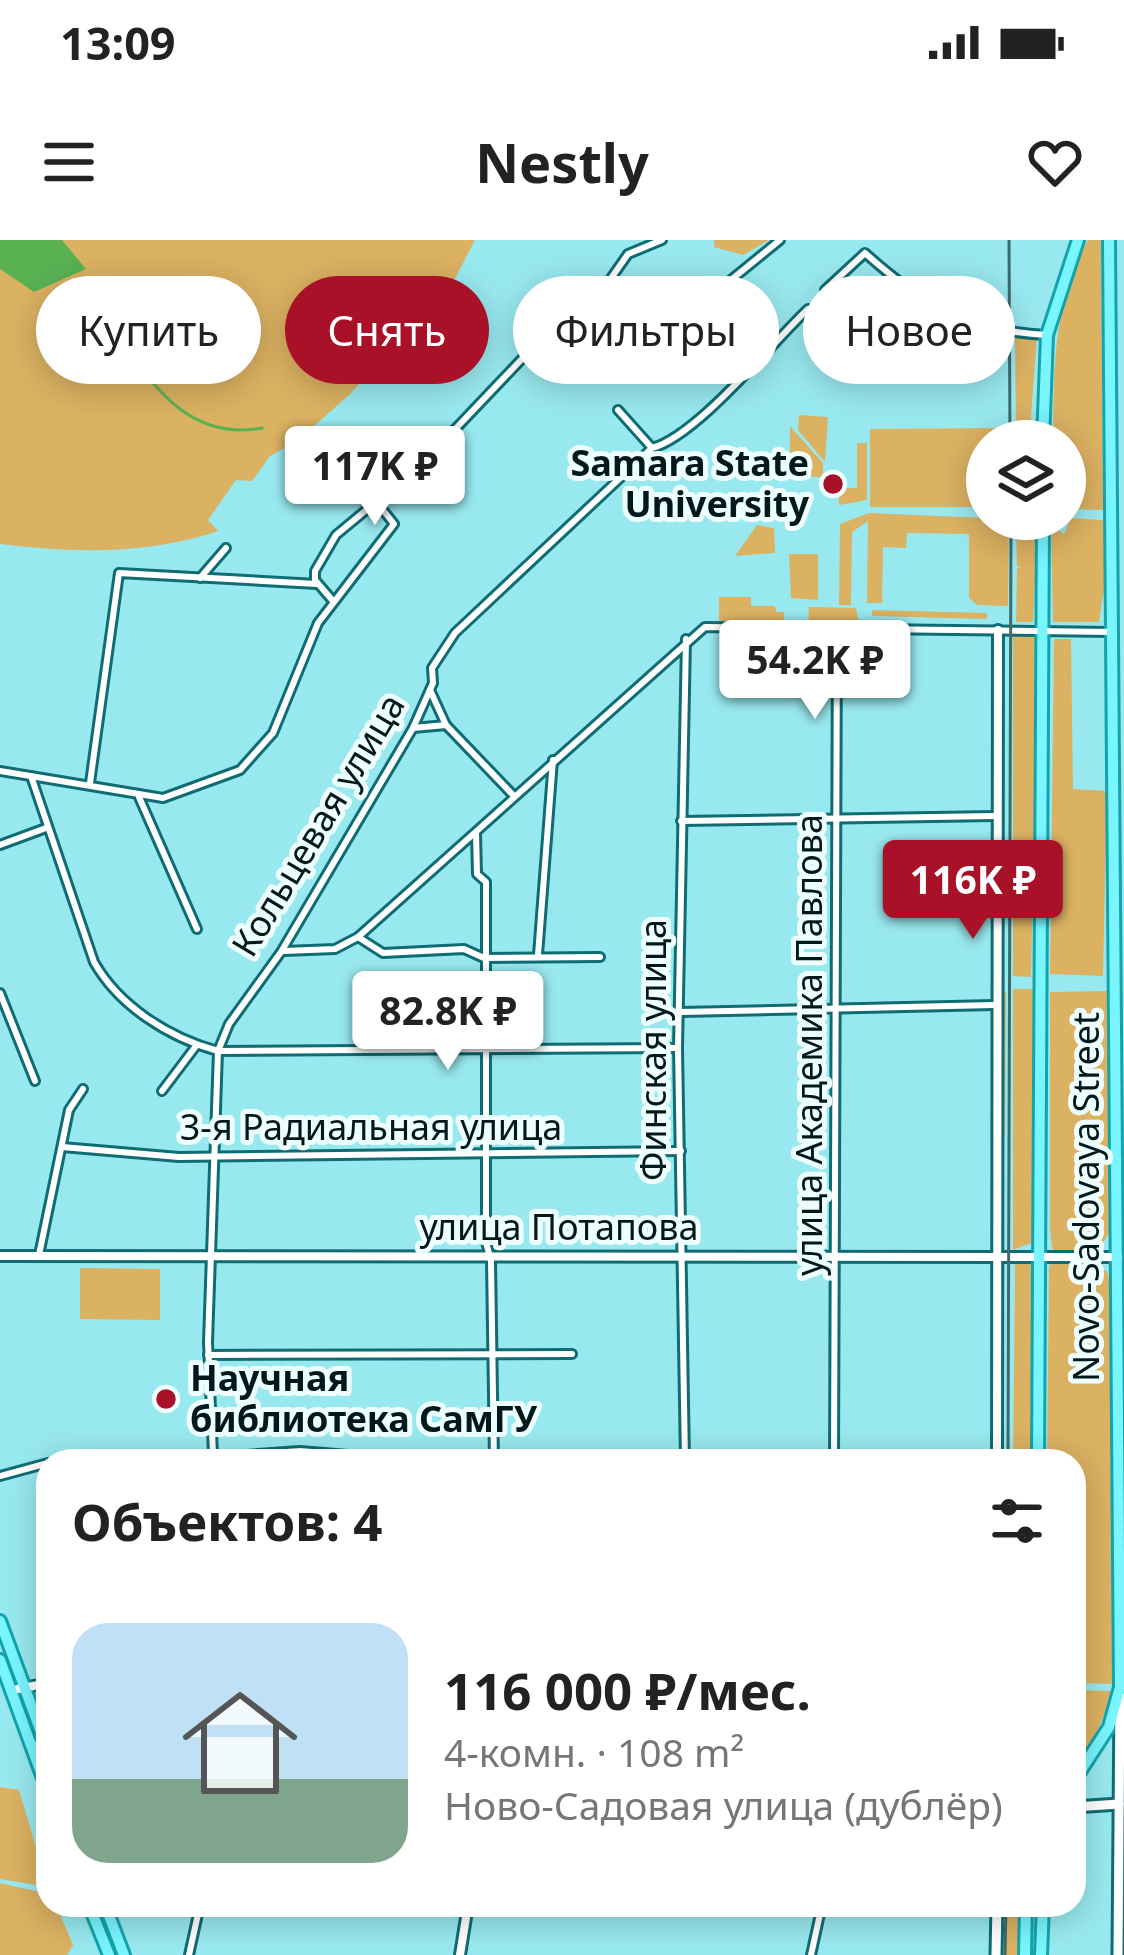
<!DOCTYPE html>
<html lang="ru">
<meta charset="utf-8">
<style>
:root{--surface:#fff;--page:#f6f6f6;--text:#222;--muted:#767676;--line:#e0e0e0;--accent:#a81127}
body{margin:0;font-family:"Noto Sans",sans-serif;background:var(--page);color:var(--text);height:100vh;display:flex;flex-direction:column;font-size:45px;white-space:nowrap}
*{box-sizing:border-box;margin:0}
p{font-size:39px;color:var(--muted)}
.icon{flex:none;width:66px;height:66px;fill:none;stroke:currentColor;stroke-width:2;stroke-linecap:round;stroke-linejoin:round}
.map{position:relative;flex:1;overflow:hidden}
.sheet{position:absolute;left:36px;top:1209px;width:1050px;height:468px;display:flex;flex-direction:column;background:var(--surface);border-radius:36px;box-shadow:0 6px 30px #0003}
.sheet>*{flex:none}
.top-card{position:absolute;left:36px;top:36px;width:1053px;height:108px;display:flex;gap:24px}
.controls{position:absolute;left:966px;top:180px;display:grid;gap:24px}
.controls a{display:grid;place-items:center;width:120px;height:120px;border-radius:50%;background:var(--surface);box-shadow:0 6px 30px #0003;font-size:60px}
.price{position:absolute;translate:-50% -102px;padding:0 27px;border-radius:12px;background:#fff;color:#222;font-size:39px;line-height:78px;filter:drop-shadow(0 3px 6px #0008)}
.price::after{content:'';position:absolute;left:50%;top:72px;width:36px;height:27px;margin-left:-18px;background:inherit;clip-path:polygon(0 0,100% 0,50% 100%)}
.price.current{background:var(--accent);color:#fff}
ul{padding:0;list-style:none}
li{display:flex;align-items:center;gap:36px;height:300px;padding:0 36px}
li+li{border-top:3px solid var(--line)}
li span{display:grid;place-items:center;flex:none;width:336px;height:240px;border-radius:36px;color:#555}
li>.icon{margin-inline-start:auto}
span .icon{width:144px;height:144px;fill:#fffc;stroke-width:1}
li b{font-size:51px}
h2{display:flex;justify-content:space-between;align-items:center;height:144px;padding:0 36px;font-size:51px}
.chip{padding:0 42px;border-radius:54px;background:var(--surface);box-shadow:0 6px 30px #0003;font-size:42px;line-height:108px}
.chip.current{background:var(--accent);color:#fff}
.status{display:flex;justify-content:space-between;align-items:center;height:84px;padding:0 60px;background:var(--surface);direction:ltr}
.status svg{height:33px;fill:currentColor}
header{display:flex;justify-content:space-between;align-items:center;height:156px;padding:0 36px;background:var(--surface);font-size:54px;font-weight:700}
.map>svg:first-child{display:block}
.green{fill:#dbb162}
.water{fill:#59b152}
.lines{fill:none;stroke-linecap:round;stroke-linejoin:round}
.stream{stroke:#59b152;stroke-width:3}
.minor-casing{stroke:#0f6c73;stroke-width:12}
.tertiary-casing{stroke:#0f6c73;stroke-width:14}
.secondary-casing{stroke:#0f6c73;stroke-width:15}
.primary-casing{stroke:#14a3ad;stroke-width:16}
.minor{stroke:#fff;stroke-width:6}
.tertiary{stroke:#fff;stroke-width:8}
.secondary{stroke:#fff;stroke-width:9}
.primary{stroke:#79f5fd;stroke-width:10}
.tram{stroke:#3c6a6d;stroke-width:3}
.poi-dot{fill:#a81127;stroke:#eefdfe;stroke-width:4.5}
.labels{text-anchor:middle;stroke-width:10;stroke-linejoin:round;paint-order:stroke}
.poi-label{font-size:36px;font-weight:bold;fill:#01191b;stroke:#eefdfe;text-anchor:end}
.street-label{font-size:36px;fill:#01191b;stroke:#eefdfe}
</style>
<div class="status"><b>13:09</b><svg viewBox="0 0 49 12"><path d="M0 12V9h3v3zM5 12V6h3v6zM10 12V3h3v9zM15 12V0h3v12zM26 1h20v11H26zM47 4h2v5h-2z"/></svg></div>
<header><svg class="icon" aria-label="menu" viewBox="0 0 24 24"><path d="M4 6h16M4 12h16M4 18h16"/></svg>Nestly<svg class="icon" aria-label="heart" viewBox="0 0 24 24"><path d="M12 20l-8-8c-3-5 5-10 8-4 3-6 11-1 8 4z"/></svg></header>
<div class="map">
<svg width="1124" height="1715" viewBox="0 0 1124 1715">
<rect width="100%" height="100%" fill="#98e9ef"/>
<!-- green -->
<g class="green">
<path d="M0 0H475L451 46 349 155 297 201 270 216 252 241 236 240 208 280 218 291C146 315 75 313 0 304Z"/>
<polygon points="714,0 769,0 743,15 714,7"/>
<path d="M1088 0H1101L1103 270 1065 269V201H1053C1054 128 1052 66 1088 0Z"/>
<polygon points="1015,96 1037,96 1031,176 1035,201 1016,201"/>
<polygon points="799,175 828,177 825,222 798,190"/>
<polygon points="790,186 823,223 823,237 790,237"/>
<polygon points="1005,188 1005,201 987,201 987,262 981,267 870,267 870,189"/>
<polygon points="857,203 867,203 867,260 839,265 839,248 857,248"/>
<polygon points="869,273 1009,279 1008,366 977,365 969,358 969,294 907,293 906,308 883,307 882,363 867,363 868,281 852,292 851,365 839,365 840,284"/>
<polygon points="1071,278 1103,280 1106,336 1099,382 1053,382 1051,285 1064,294"/>
<polygon points="1017,279 1038,279 1033,382 1016,382 1017,328 1022,327 1017,326 1016,292 1022,291 1016,290"/>
<polygon points="757,285 774,288 775,313 735,316"/>
<polygon points="789,314 818,314 818,360 791,358"/>
<polygon points="719,357 751,357 751,366 775,366 776,372 784,372 784,380 721,381 784,385 719,383"/>
<polygon points="809,367 856,368 860,388 808,386"/>
<polygon points="872,370 987,373 987,379 872,376"/>
<polygon points="1013,390 1038,398 1031,737 1013,736"/>
<polygon points="1054,399 1071,399 1073,549 1107,551 1103,736 1050,734"/>
<polygon points="1013,749 1037,749 1034,1002 1013,1010"/>
<path d="M1109 751 1111 989C1101 1013 1083 1012 1060 1014L1052 1008 1050 990V752Z"/>
<polygon points="1006,752 1005,897 1000,895 1001,753"/>
<polygon points="1027,1019 1034,1026 1034,1221 1013,1221 1015,1020"/>
<polygon points="1070,1019 1107,1031 1111,1047 1114,1444 1074,1443 1074,1221 1047,1221 1049,1025"/>
<polygon points="80,1028 160,1029 160,1080 80,1079"/>
<polygon points="1074,1450 1113,1451 1097,1493 1074,1527"/>
<polygon points="0,1547 19,1550 48,1647 0,1639"/>
<polygon points="0,1643 48,1654 48,1665 56,1665 73,1705 67,1715 0,1715"/>
<polygon points="1006,1665 1020,1665 1018,1715 1006,1715"/>
</g>
<!-- water -->
<polygon class="water" points="0,0 62,0 86,29 34,52 0,29"/>
<g class="lines">
<!-- stream -->
<path class="stream" d="M60 76 74 63C124 62 150 209 262 188"/>
<!-- minor casing -->
<g class="minor-casing">
<g id="minor">
<path d="M825 50 865 13C923 65 968 91 1046 95"/>
<polyline points="656,101 780,0"/>
<polyline points="618,170 652,208"/>
<polyline points="200,338 226,308"/>
<polyline points="333,361 315,340 315,331 336,295 423,223 576,62 607,44 628,14 662,0"/>
<polyline points="430,450 446,485"/>
<polyline points="413,488 446,485 514,556"/>
<polyline points="0,531 163,558 240,530 273,493 318,383 394,284 375,260"/>
<path d="M31 536 94 722C119 766 169 798 218 811L678 808"/>
<polyline points="90,543 119,333 317,344"/>
<polyline points="139,557 197,689"/>
<polyline points="681,581 995,576"/>
<polyline points="476,593 477,634 486,642 486,1002 491,1021 494,1221"/>
<polyline points="0,605 46,588"/>
<polyline points="358,697 383,713 464,709 484,718 600,717"/>
<polyline points="284,711 335,709 358,697 705,387 1113,392"/>
<polyline points="538,715 553,520"/>
<polyline points="0,753 35,841"/>
<polyline points="680,772 994,765"/>
<polyline points="162,851 196,806"/>
<polyline points="62,907 179,917 681,911"/>
<polyline points="39,1015 69,870 83,849"/>
<polyline points="208,1115 572,1114"/>
<path d="M213 1214 208 1102 218 811 229 784 281 712 413 488 433 443 432 428 455 393 652 208C697 196 771 104 808 69"/>
<polyline points="160,1221 300,1211 421,1221"/>
<polyline points="685,1221 678,808 686,399"/>
<polyline points="834,1221 837,388"/>
<polyline points="0,1236 48,1223"/>
<polyline points="189,1715 200,1665"/>
<polyline points="811,1715 822,1665"/>
</g>
</g>
<!-- tertiary casing -->
<g class="tertiary-casing">
<g id="tertiary">
<polyline points="0,1016 1118,1017"/>
<polyline points="997,1221 998,390"/>
<polyline points="18,1449 48,1443"/>
<polyline points="460,1715 468,1665"/>
</g>
</g>
<!-- secondary casing -->
<g class="secondary-casing">
<g id="secondary">
<polyline points="1074,1567 1119,1564"/>
<polyline points="996,1715 997,1665"/>
<polyline points="1118,1715 1120,1456"/>
</g>
</g>
<!-- primary casing -->
<g class="primary-casing">
<g id="primary">
<polyline points="1043,201 1047,95 1078,0"/>
<polyline points="1038,1221 1043,279"/>
<polyline points="0,1381 48,1511"/>
<polyline points="0,1420 48,1552"/>
<polyline points="39,1505 48,1530"/>
<polyline points="1074,1541 1109,1487 1120,1447 1109,0"/>
<polyline points="89,1665 109,1715"/>
<polyline points="105,1665 124,1715"/>
<polyline points="1025,1715 1026,1665"/>
<polyline points="1041,1715 1043,1665"/>
</g>
</g>
<!-- minor -->
<use href="#minor" class="minor"/>
<!-- tertiary -->
<use href="#tertiary" class="tertiary"/>
<!-- secondary -->
<use href="#secondary" class="secondary"/>
<!-- primary -->
<use href="#primary" class="primary"/>
<!-- tram -->
<g class="tram">
<polyline points="1009,0 1010,201"/>
<polyline points="1008,1221 1011,279"/>
<polyline points="1005,1715 1006,1665"/>
</g>
</g>
<!-- markers -->
<g class="poi-dot">
<circle cx="833" cy="244" r="12"/>
<circle cx="166" cy="1159" r="12"/>
</g>
<g class="labels">
<!-- poi labels -->
<g class="poi-label">
<text x="809" y="236">Samara State<tspan x="809" dy="41">University</tspan></text>
<text x="190" y="1151" text-anchor="start">Научная<tspan x="190" dy="41">библиотека СамГУ</tspan></text>
</g>
<!-- street labels -->
<g class="street-label">
<text transform="translate(318 585) rotate(-59)" y="13">Кольцевая улица</text>
<text transform="translate(809 805) rotate(-90)" y="13">улица Академика Павлова</text>
<text transform="translate(653 810) rotate(-90)" y="13">Финская улица</text>
<text x="371" y="900">3-я Радиальная улица</text>
<text transform="translate(1086 957) rotate(-90)" y="13">Novo-Sadovaya Street</text>
<text x="559" y="1000">улица Потапова</text>
</g>
</g>
</svg>
<div class="controls">
<a><svg class="icon" aria-label="layers" viewBox="0 0 24 24"><path d="M12 4l9 5-9 5-9-5zM3 14l9 5 9-5"/></svg></a>
</div>
<b class="price" style="left:375px;top:288px">117K ₽</b>
<b class="price" style="left:815px;top:482px">54.2K ₽</b>
<b class="price current" style="left:973px;top:702px">116K ₽</b>
<b class="price" style="left:448px;top:833px">82.8K ₽</b>
<div class="top-card">
<a class="chip">Купить</a>
<a class="chip current">Снять</a>
<a class="chip">Фильтры</a>
<a class="chip">Новое</a>
</div>
<section class="sheet">
<h2>Объектов: 4<svg class="icon" aria-label="filters" viewBox="0 0 24 24"><path d="M4 7h16M4 17h16"/><circle cx="9" cy="7" r="2"/><circle cx="15" cy="17" r="2"/></svg></h2>
<ul>
<li><span style="background:linear-gradient(#bfe0f5 65%,#7fa58c 0)"><svg class="icon" aria-label="home" viewBox="0 0 24 24"><path d="M3 11l9-7 9 7M6 9v11h12V9"/></svg></span><div><b>116 000 ₽/мес.</b><p>4-комн. · 108 m²</p><p>Ново-Садовая улица (дублёр)</p></div></li>
</ul>
</section>
</div>
